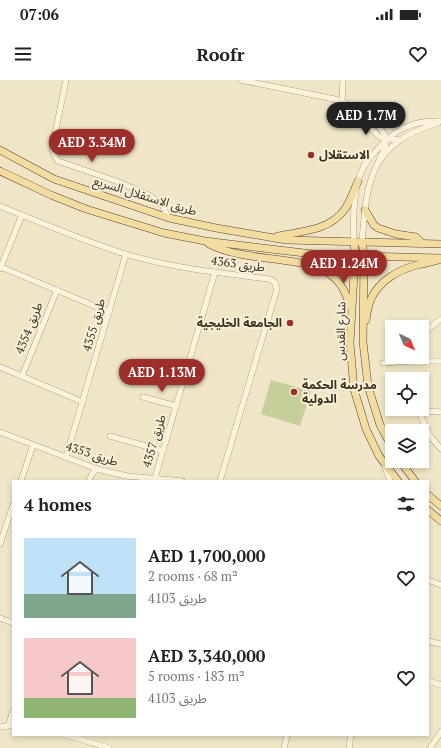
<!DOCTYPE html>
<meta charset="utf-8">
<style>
:root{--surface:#fff;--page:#f6f6f6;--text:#222;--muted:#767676;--accent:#9d2f2a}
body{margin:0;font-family:"PT Serif","Noto Sans Arabic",serif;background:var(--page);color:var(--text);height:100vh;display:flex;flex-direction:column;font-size:15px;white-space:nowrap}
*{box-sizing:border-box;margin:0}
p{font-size:13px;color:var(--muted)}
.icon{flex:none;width:22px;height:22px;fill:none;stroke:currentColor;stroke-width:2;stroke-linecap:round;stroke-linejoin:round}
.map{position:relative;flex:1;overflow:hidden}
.drawer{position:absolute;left:12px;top:400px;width:417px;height:256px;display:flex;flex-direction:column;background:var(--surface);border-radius:0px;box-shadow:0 2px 6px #0003}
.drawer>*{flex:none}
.needle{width:26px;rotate:136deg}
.controls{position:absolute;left:385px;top:240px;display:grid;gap:8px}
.controls a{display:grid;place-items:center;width:44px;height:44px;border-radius:0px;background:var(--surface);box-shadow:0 2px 6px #0003;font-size:20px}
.price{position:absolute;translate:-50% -34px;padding:0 9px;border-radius:14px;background:var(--accent);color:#fff;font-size:13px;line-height:26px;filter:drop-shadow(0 1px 2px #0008)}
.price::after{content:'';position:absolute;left:50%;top:24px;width:12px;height:9px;margin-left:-6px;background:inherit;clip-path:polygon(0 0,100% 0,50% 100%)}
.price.active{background:#222;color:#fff}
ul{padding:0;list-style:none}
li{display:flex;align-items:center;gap:12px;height:100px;padding:0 12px}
li span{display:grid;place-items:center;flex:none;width:112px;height:80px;border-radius:0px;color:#555}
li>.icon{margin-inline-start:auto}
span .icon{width:48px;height:48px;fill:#fffc;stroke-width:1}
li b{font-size:17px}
h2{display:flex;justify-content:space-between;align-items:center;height:48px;padding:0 12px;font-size:17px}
.status{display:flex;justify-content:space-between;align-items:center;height:28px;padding:0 20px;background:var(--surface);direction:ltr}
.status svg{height:11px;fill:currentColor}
header{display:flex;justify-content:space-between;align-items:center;height:52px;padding:0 12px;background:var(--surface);font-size:18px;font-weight:700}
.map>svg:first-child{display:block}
.green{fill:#c6ce9a}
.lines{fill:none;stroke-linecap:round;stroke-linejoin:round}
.minor-casing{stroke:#8c785c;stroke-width:6}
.major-casing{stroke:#5a4530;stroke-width:8}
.minor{stroke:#faf2db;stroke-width:5.5}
.major{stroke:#f2dc9f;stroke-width:7}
.poi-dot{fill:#9d2f2a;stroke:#f7efd7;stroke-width:1.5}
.labels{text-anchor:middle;stroke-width:4;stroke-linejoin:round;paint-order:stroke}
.poi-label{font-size:12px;font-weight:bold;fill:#3c2f20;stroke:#f7efd7;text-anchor:start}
.street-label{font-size:12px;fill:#3c2f20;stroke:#f7efd7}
</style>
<div class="status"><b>07:06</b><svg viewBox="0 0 49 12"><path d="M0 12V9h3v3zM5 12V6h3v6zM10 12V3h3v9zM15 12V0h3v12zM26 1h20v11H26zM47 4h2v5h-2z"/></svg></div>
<header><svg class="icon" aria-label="menu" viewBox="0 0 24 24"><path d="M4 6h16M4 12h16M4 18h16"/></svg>Roofr<svg class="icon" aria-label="heart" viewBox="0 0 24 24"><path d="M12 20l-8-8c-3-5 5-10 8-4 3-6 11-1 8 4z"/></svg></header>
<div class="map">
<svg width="441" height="668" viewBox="0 0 441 668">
<rect width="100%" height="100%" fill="#f0e5c7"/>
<!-- green -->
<polygon class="green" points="271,300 311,311 300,346 261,334"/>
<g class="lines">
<!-- minor casing -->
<g class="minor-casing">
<g id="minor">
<polyline points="66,0 52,69 54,75 58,81 116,101 149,115 162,125 169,138"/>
<path d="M241 0 334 19C347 22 384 45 386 59 387 67 381 75 378 83"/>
<polyline points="342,21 343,0"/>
<polyline points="363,36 366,44 381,58 399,60"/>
<path d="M0 126C41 143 82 160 125 174 171 188 221 193 269 199 276 201 277 206 276 212L220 401"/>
<path d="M354 162C353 142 353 120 358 101 361 90 367 80 375 72 394 50 411 40 441 41"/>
<path d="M362 162C367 98 370 64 438 43"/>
<polyline points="1,187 109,232"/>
<polyline points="0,189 22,135"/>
<polyline points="422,254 441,239"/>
<polyline points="383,283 409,281 441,281"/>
<polyline points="0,287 83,322"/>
<polyline points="22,296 57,210"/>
<polyline points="143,317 176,326"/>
<polyline points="398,330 441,332"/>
<polyline points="419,332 430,356 441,369"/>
<polyline points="0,352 97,389 127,396 182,401"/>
<polyline points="110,356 163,371"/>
<polyline points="66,377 126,174"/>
<polyline points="385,387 390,401"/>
<polyline points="155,398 215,192"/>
<polyline points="21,401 33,365"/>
<polyline points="89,401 92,394 97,389"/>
<polyline points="0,464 13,425"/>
<polyline points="428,500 441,505"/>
<polyline points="0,538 13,543"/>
<polyline points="428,561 441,564"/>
<polyline points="428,601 441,605"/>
<polyline points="8,646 13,631"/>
<polyline points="0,647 13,645"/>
<polyline points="66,655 109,668"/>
<polyline points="284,668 287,655"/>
<polyline points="349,668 351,655"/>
<polyline points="430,668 441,652"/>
</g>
</g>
<!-- major casing -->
<g class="major-casing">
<g id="major">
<polyline points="0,70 54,99 169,138 216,148 286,160 441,164"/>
<polyline points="0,91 51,115 86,129 164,153 205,161 321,175 441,178"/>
<polyline points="365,130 374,145 378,148 396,154 416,157 423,164"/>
<path d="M278 156C303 151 329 151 345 129 351 120 354 110 358 101"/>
<polyline points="354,162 355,176 350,263 354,309 366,349 379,376 398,401"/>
<polyline points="362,162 364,176 363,262 368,306 380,345 392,367"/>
<path d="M209 164C234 177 267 177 295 182 308 184 322 187 332 196 342 203 347 216 350 227"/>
<path d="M366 240C367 233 368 225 371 219 379 201 398 190 417 185 425 183 433 182 441 179"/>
<polyline points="400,381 415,401"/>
<polyline points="428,415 441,426"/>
<polyline points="428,430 441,441"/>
</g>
</g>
<!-- minor -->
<use href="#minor" class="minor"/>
<!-- major -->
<use href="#major" class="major"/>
</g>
<!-- markers -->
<g class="poi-dot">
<circle cx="311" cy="75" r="4"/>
<circle cx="290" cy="243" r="4"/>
<circle cx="294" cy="312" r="4"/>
</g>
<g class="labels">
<!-- poi labels -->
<g class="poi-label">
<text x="319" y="79">الاستقلال</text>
<text x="282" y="247" text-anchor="end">الجامعة الخليجية</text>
<text x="302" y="309">مدرسة الحكمة<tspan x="302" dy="14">الدولية</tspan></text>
</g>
<!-- street labels -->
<g class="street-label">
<text transform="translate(145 116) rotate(17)" y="4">طريق الاستقلال السريع</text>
<text transform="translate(238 184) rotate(8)" y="4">طريق 4363</text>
<text transform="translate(94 245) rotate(-74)" y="4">طريق 4355</text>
<text transform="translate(29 248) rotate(-68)" y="4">طريق 4354</text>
<text transform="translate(341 251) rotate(-89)" y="4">شارع القدس</text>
<text transform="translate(154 361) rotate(-73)" y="4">طريق 4357</text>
<text transform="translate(92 374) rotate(18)" y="4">طريق 4353</text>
</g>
</g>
</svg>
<div class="controls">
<a><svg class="needle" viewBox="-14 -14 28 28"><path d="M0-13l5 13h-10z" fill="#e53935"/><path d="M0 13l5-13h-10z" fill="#767676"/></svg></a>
<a><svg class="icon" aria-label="locate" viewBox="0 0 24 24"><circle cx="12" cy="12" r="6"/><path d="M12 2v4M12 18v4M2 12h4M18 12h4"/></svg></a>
<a><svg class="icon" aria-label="layers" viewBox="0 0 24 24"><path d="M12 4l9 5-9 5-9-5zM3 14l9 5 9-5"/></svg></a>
</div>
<b class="price active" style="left:366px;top:56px">AED 1.7M</b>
<b class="price" style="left:92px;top:83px">AED 3.34M</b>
<b class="price" style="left:344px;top:204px">AED 1.24M</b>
<b class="price" style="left:162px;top:313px">AED 1.13M</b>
<section class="drawer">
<h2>4 homes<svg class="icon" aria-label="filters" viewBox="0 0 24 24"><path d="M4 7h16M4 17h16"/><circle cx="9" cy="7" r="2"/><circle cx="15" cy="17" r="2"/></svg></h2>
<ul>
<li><span style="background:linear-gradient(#bfe0f5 70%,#7fa58c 0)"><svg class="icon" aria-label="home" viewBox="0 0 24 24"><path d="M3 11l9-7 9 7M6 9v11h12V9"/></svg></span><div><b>AED 1,700,000</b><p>2 rooms · 68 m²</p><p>طريق 4103</p></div><svg class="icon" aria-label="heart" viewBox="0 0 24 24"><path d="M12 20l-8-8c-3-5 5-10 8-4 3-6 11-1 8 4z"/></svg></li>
<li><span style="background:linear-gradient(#f6c9c9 75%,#8fb573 0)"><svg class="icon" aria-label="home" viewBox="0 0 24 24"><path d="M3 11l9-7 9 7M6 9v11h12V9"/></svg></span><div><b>AED 3,340,000</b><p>5 rooms · 183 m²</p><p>طريق 4103</p></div><svg class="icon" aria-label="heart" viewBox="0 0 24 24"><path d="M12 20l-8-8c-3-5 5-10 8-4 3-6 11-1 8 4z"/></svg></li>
</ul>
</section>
</div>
